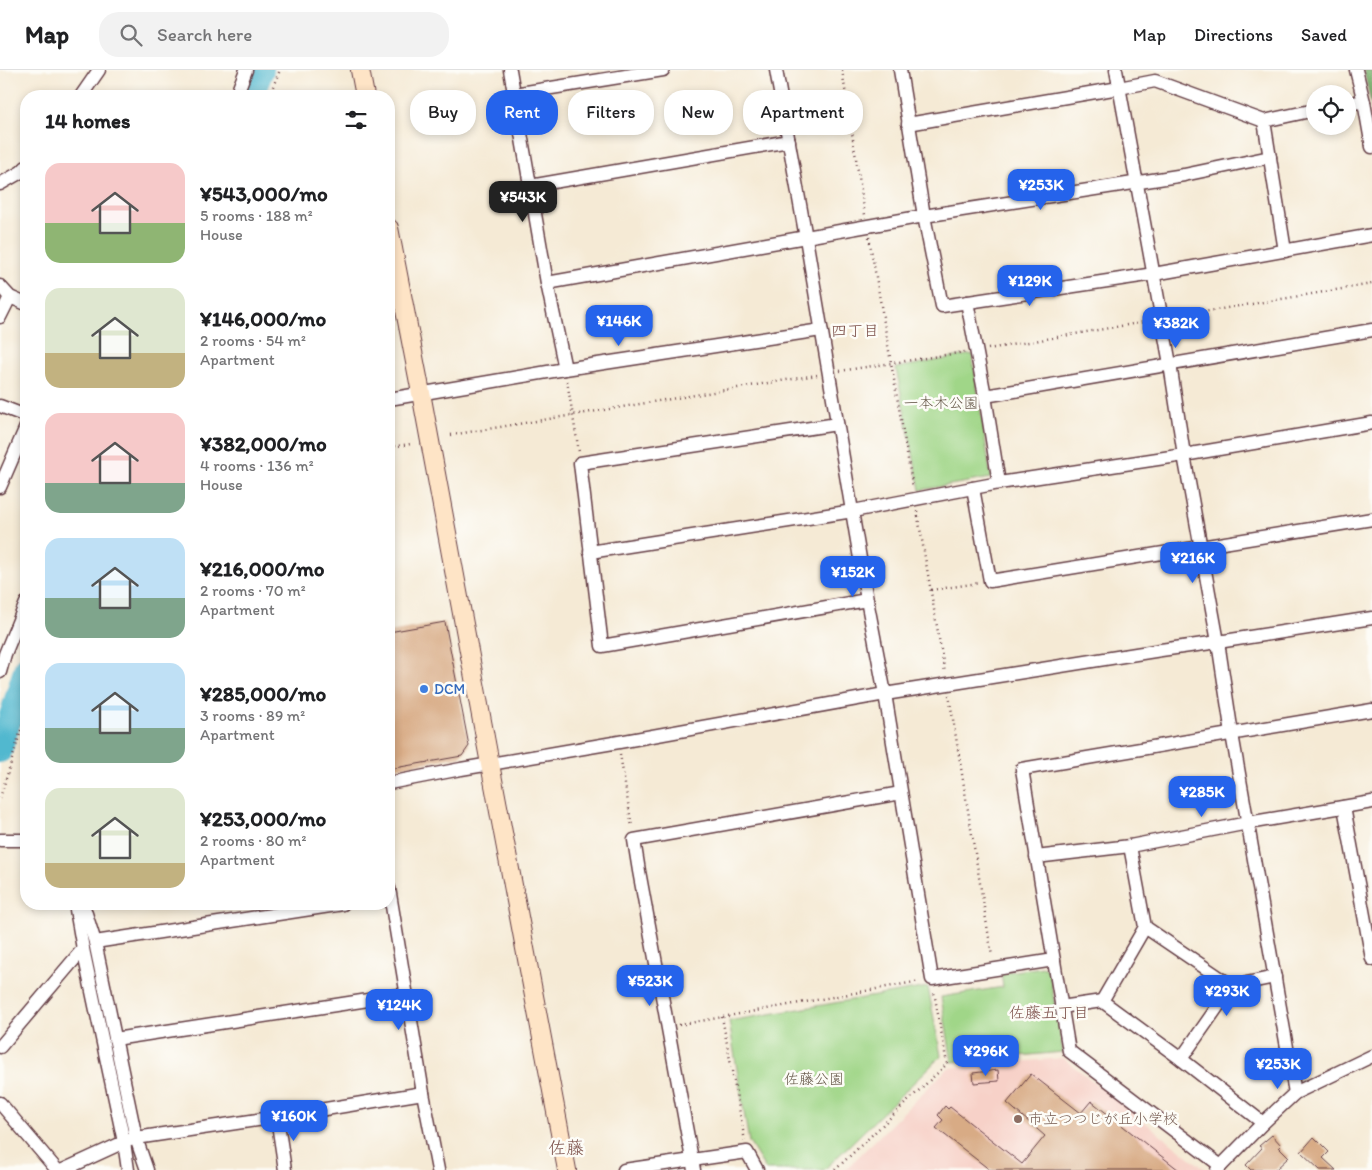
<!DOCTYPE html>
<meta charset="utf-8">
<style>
:root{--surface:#fff;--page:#f2f2f2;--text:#202124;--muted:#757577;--line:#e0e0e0;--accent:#2563eb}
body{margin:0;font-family:Itim,"Klee One",sans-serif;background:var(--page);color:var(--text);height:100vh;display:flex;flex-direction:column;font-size:19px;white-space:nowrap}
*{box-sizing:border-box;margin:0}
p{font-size:16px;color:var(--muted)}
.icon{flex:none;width:28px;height:28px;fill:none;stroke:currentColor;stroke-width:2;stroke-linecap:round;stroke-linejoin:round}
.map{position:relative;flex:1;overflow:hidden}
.side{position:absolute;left:20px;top:20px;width:375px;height:820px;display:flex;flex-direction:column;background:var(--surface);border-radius:20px;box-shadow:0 2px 8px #0003}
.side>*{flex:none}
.hud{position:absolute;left:410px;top:20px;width:475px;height:45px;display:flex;gap:10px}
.tools{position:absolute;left:1306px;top:15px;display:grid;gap:10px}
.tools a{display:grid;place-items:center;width:50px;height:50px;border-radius:50%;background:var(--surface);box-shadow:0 2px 8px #0003;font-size:25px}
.price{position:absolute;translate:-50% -42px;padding:0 11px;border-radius:10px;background:var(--accent);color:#fff;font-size:16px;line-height:32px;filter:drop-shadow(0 1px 2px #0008)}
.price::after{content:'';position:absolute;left:50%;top:30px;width:15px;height:11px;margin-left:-8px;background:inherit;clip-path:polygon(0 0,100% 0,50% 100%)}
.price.current{background:#222;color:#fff}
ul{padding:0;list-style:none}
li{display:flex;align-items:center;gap:15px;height:125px;padding:0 25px}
li span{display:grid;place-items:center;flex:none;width:140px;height:100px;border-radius:15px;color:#555}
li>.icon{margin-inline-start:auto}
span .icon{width:60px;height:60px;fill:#fffc;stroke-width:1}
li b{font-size:21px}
h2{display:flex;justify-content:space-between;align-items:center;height:60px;padding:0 25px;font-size:21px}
.tag{padding:0 18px;border-radius:20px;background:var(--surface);box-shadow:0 2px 8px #0003;font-size:18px;line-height:45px}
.tag.current{background:var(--accent);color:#fff}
header{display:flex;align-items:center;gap:30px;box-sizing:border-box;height:70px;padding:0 25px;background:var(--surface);border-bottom:1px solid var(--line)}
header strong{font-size:24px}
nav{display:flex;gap:28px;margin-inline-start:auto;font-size:18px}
.search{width:350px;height:45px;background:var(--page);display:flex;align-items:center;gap:12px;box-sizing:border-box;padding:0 18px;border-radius:20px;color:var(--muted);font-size:19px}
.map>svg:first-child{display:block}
.built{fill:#f7d1c8}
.green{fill:#a0d688;stroke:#757a5a}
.forest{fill:#80b774;stroke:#656b50}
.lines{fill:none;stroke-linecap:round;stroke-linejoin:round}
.river{stroke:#51b8cf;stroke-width:24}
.building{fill:#d8ab85}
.street-casing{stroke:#643d44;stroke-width:15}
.secondary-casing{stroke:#643d44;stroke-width:20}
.path{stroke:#643d44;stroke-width:2.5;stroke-dasharray:1 4;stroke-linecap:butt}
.street{stroke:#fff;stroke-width:12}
.secondary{stroke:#fee4c6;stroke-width:18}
.shop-dot{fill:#3f7fe0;stroke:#fdfcf7;stroke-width:2}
.education-dot{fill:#8d6e63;stroke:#fdfcf7;stroke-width:2}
.labels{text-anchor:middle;stroke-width:5;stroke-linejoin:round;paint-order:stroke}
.park-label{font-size:15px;fill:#645647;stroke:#fdfcf7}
.shop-label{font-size:15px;fill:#366cbe;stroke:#fdfcf7;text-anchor:start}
.education-label{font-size:15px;fill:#785e54;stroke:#fdfcf7;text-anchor:start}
.neighbourhood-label{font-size:16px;fill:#7c504a;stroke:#fdfcf7}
.quarter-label{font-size:18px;fill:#7c504a;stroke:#fdfcf7}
</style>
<header>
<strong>Map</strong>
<div class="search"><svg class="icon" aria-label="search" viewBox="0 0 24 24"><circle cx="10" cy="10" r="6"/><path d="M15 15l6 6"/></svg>Search here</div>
<nav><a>Map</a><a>Directions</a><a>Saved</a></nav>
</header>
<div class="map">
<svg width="1372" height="1100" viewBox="0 0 1372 1100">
<rect width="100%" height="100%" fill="#fdfcf7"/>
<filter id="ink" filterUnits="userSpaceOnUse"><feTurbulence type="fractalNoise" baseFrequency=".02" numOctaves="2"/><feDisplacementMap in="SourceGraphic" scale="10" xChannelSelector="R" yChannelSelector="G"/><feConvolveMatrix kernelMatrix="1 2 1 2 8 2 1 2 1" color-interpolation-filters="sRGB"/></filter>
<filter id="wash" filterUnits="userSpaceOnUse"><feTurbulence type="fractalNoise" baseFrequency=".0096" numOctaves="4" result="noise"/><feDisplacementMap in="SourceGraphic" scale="20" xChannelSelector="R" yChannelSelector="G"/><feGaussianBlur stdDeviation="1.12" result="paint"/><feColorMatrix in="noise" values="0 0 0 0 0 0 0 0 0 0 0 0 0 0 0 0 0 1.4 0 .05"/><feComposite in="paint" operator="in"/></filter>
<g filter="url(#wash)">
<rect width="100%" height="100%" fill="#f5ead5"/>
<!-- built -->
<polygon class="built" points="1063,988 1206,1100 845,1100 948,998"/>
<!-- green -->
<g class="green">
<polygon points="972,284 991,408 920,420 896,298"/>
<polygon points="1043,897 1049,901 1063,982 952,992 941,927 1003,917 1001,903"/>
<polygon points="928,917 941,986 824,1100 766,1100 749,1072 729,951"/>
</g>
<!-- forest -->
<polygon class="forest" points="1364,0 1372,0 1372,39"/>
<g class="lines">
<!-- river -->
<g class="river">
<polyline points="252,26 262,0"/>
<polyline points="0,681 26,597"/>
</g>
</g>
<g id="blocks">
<!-- building -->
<g class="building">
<polygon points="445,552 469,676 462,686 389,699 389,562"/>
<polygon points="998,1000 999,1011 974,1013 973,1003"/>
<polygon points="1031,1004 1081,1043 1091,1031 1179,1100 990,1100 936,1058 943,1050 938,1045 945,1036 948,1039 950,1037 1022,1094 1045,1066 1007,1033"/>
<polygon points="1272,1065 1281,1075 1279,1077 1289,1087 1275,1100 1251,1100 1246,1095 1262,1078 1259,1076"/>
<polygon points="1314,1067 1329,1082 1323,1088 1336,1100 1320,1100 1301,1082"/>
</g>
</g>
</g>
<g filter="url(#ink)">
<use href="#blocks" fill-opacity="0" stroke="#643d44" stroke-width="1"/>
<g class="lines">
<!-- street casing -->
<g class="street-casing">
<g id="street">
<polyline points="510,0 547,213 565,299"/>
<polyline points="776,0 806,168 867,530 885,624 932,909 1054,890"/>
<polyline points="900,0 924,146 942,236 1154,204 1372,165"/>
<polyline points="1116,0 1170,294 1184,385 1218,572 1232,664 1295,1023"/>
<polyline points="1356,0 1364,32 1372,77"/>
<polyline points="514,24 663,0"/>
<polyline points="81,26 99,0"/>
<polyline points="236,26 246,0"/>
<polyline points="1348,33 1364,32"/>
<polyline points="908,54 1119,18 1155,11 1264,51"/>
<polyline points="0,114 21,102 26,97"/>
<polyline points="530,116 789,71"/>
<polyline points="1285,181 1264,51 1315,40"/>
<polyline points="547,213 924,146 1184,105 1270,87"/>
<polyline points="0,216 10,227 26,234"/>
<polyline points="967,232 985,326 999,413"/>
<polyline points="0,247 10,227"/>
<polyline points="985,326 1372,260"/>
<polyline points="389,329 565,299 821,260"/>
<polyline points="0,336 26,346"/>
<polyline points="837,354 580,393 602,576 867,530"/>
<polyline points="0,417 26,357"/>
<polyline points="973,418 990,511 1372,449"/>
<polyline points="590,482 853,441 999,413 1184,385 1372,353"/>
<polyline points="0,602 5,584 26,533"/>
<polyline points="389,713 461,699 619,672 885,624 1161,580 1218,572 1372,548"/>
<polyline points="1344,737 1372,889"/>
<polyline points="0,770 26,770"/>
<polyline points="1036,787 1130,776 1248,753 1372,732"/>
<polyline points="389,818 423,1023 438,1100"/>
<polyline points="75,834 83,879 124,1072 128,1100"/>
<polyline points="83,834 95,872 136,1068 147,1100"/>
<polyline points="1145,857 1232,916"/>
<polyline points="95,872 343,834"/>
<polyline points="1102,931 1145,857 1130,776"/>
<polyline points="1061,937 1102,931 1181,989 1263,1053"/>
<polyline points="115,969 407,924"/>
<polyline points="0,977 83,879"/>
<polyline points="1181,989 1232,916 1275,907"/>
<polyline points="0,1033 57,1100"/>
<polyline points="277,1047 285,1100"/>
<polyline points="1221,1096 1069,981 1022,699 1372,640"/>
<polyline points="63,1100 124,1072 136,1068 277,1047 423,1023"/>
<polyline points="624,1100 747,1082 757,1100"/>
<polyline points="694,1100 639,801 634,770 901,723"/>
<polyline points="1217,1100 1263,1053 1295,1023 1372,986"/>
</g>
</g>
<!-- secondary casing -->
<g class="secondary-casing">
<g id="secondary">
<polyline points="360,0 365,26"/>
<polyline points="389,158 421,323 490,694 567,1100"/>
</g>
</g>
<!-- path -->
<g class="path">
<polyline points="842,0 865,145"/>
<polyline points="269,26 280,0"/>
<polyline points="869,167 913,418"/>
<polyline points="1173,247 1372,214"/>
<polyline points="988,279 1150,251"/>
<polyline points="840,301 965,282"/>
<polyline points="567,311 579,382"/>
<polyline points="451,365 817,305"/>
<polyline points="389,377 411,374"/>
<polyline points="917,441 945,603"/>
<polyline points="931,520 979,513"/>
<polyline points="949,625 992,886"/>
<polyline points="620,684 632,757"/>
<polyline points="0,728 26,644"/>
<polyline points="722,947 745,1071"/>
<polyline points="679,955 920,911"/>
<polyline points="835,1100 947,994 934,922"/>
</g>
<!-- street -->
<use href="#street" class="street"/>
<!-- secondary -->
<use href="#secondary" class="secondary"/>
</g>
</g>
<!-- markers -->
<circle class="shop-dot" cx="424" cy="619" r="5"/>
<circle class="education-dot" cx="1018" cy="1049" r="5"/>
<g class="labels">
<!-- park labels -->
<g class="park-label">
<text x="941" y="338">一本木公園</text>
<text x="814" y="1014">佐藤公園</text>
</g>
<!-- shop labels -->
<g class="shop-label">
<text x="434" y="624">DCM</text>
</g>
<!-- education labels -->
<g class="education-label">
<text x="1028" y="1054">市立つつじが丘小学校</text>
</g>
<!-- neighbourhood labels -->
<g class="neighbourhood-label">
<text x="855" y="266">四丁目</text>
<text x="1049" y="948">佐藤五丁目</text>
</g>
<!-- quarter labels -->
<g class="quarter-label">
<text x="566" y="1084">佐藤</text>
</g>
</g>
</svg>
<div class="tools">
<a><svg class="icon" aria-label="locate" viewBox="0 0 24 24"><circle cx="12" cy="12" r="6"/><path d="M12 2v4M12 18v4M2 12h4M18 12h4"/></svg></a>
</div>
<b class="price" style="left:1041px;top:141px">¥253K</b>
<b class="price current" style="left:523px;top:153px">¥543K</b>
<b class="price" style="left:1030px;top:237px">¥129K</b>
<b class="price" style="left:619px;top:277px">¥146K</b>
<b class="price" style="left:1176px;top:279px">¥382K</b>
<b class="price" style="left:1193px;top:514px">¥216K</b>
<b class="price" style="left:853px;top:528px">¥152K</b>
<b class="price" style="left:1202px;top:748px">¥285K</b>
<b class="price" style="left:650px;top:937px">¥523K</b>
<b class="price" style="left:1227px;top:947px">¥293K</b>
<b class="price" style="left:399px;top:961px">¥124K</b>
<b class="price" style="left:986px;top:1007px">¥296K</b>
<b class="price" style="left:1278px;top:1020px">¥253K</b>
<b class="price" style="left:294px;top:1072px">¥160K</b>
<div class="hud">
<a class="tag">Buy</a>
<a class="tag current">Rent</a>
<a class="tag">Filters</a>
<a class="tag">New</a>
<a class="tag">Apartment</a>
</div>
<section class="side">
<h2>14 homes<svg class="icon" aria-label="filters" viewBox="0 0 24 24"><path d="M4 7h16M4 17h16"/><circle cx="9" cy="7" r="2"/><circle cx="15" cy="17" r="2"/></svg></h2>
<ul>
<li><span style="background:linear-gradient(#f6c9c9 60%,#8fb573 0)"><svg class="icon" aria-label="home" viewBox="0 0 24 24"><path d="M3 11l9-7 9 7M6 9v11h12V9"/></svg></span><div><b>¥543,000/mo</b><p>5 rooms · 188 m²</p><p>House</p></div></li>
<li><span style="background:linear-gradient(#dfe7d0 65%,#c2b280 0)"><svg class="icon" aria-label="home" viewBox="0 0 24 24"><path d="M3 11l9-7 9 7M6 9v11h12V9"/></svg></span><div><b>¥146,000/mo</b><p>2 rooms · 54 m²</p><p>Apartment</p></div></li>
<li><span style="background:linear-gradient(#f6c9c9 70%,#7fa58c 0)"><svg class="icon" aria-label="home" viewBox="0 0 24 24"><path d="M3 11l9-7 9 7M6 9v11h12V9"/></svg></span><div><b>¥382,000/mo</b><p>4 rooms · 136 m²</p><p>House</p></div></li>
<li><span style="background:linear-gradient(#bfe0f5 60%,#7fa58c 0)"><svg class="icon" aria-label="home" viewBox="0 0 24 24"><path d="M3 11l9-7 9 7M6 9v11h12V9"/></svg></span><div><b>¥216,000/mo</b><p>2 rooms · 70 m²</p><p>Apartment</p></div></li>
<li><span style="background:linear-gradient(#bfe0f5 65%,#7fa58c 0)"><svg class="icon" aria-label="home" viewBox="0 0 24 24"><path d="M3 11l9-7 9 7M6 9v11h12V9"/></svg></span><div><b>¥285,000/mo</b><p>3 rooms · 89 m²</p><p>Apartment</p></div></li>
<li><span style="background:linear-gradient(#dfe7d0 75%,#c2b280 0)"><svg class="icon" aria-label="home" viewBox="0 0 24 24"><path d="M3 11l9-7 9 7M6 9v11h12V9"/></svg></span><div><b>¥253,000/mo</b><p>2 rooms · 80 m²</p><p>Apartment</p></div></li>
</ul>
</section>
</div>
